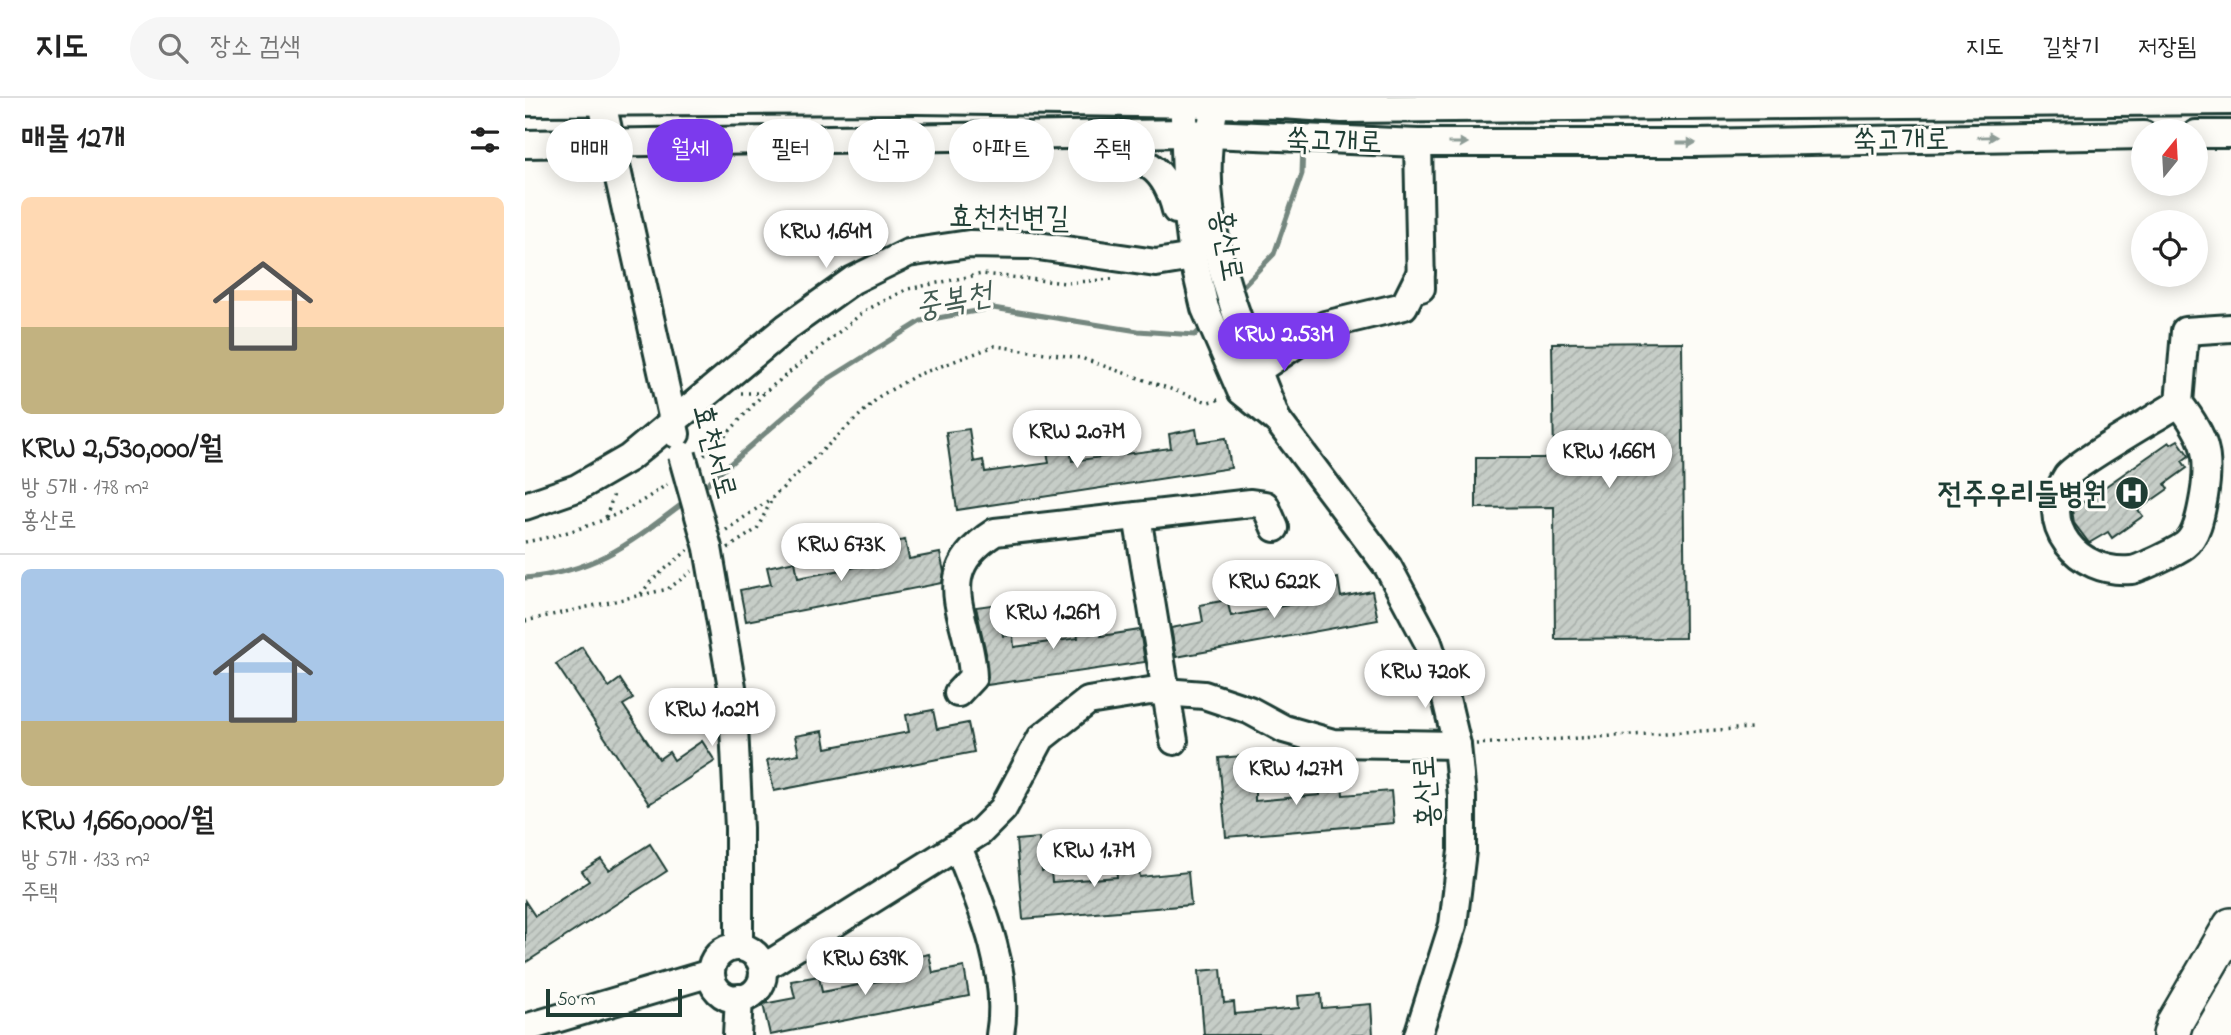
<!DOCTYPE html>
<html lang="ko">
<meta charset="utf-8">
<style>
:root{--surface:#fff;--page:#f6f6f6;--text:#222;--muted:#767676;--line:#e0e0e0;--accent:#7c3aed}
body{margin:0;font-family:"Indie Flower","Poor Story",sans-serif;background:var(--page);color:var(--text);height:100vh;display:flex;flex-direction:column;font-size:26px;white-space:nowrap}
*{box-sizing:border-box;margin:0}
p{font-size:23px;color:var(--muted)}
.icon{flex:none;width:38px;height:38px;fill:none;stroke:currentColor;stroke-width:2;stroke-linecap:round;stroke-linejoin:round}
.map{position:relative;flex:1;overflow:hidden}
.panel{display:flex;flex-direction:column;background:var(--surface);width:525px}
.panel>*{flex:none}
.guide{position:absolute;left:21px;top:21px;width:665px;height:63px;display:flex;gap:14px}
.needle{width:46px;rotate:18deg}
.controls{position:absolute;left:1606px;top:21px;display:grid;gap:14px}
.controls a{display:grid;place-items:center;width:77px;height:77px;border-radius:50%;background:var(--surface);box-shadow:0 4px 18px #0003;font-size:35px}
.scale{position:absolute;left:21px;bottom:18px;width:136px;box-sizing:border-box;padding-left:7px;border:4px solid #1f3d34;border-top:0;font-size:19px;line-height:24px;white-space:nowrap;color:#1f3d34;-webkit-text-stroke:5px #fdfcf7;paint-order:stroke}
.price{position:absolute;translate:-50% -60px;padding:0 16px;border-radius:24px;background:#fff;color:#222;font-size:23px;line-height:46px;filter:drop-shadow(0 2px 4px #0008)}
.price::after{content:'';position:absolute;left:50%;top:42px;width:21px;height:16px;margin-left:-10px;background:inherit;clip-path:polygon(0 0,100% 0,50% 100%)}
.price.active{background:var(--accent);color:#fff}
ul{padding:0;list-style:none}
li{display:grid;align-content:center;gap:14px;height:371px;padding:0 21px}
li+li{border-top:2px solid var(--line)}
li span{display:grid;place-items:center;height:217px;border-radius:10px;color:#555}
li>.icon{margin-inline-start:auto}
span .icon{width:126px;height:126px;fill:#fffc;stroke-width:1}
li b{font-size:30px}
h2{display:flex;justify-content:space-between;align-items:center;height:84px;padding:0 21px;font-size:30px}
.chip{padding:0 24px;border-radius:32px;background:var(--surface);box-shadow:0 4px 18px #0003;font-size:24px;line-height:63px}
.chip.active{background:var(--accent);color:#fff}
header{display:flex;align-items:center;gap:42px;box-sizing:border-box;height:98px;padding:0 35px;background:var(--surface);border-bottom:2px solid var(--line)}
header strong{font-size:33px}
nav{display:flex;gap:38px;margin-inline-start:auto;font-size:24px}
.search{width:490px;height:63px;background:var(--page);display:flex;align-items:center;gap:18px;box-sizing:border-box;padding:0 24px;border-radius:38px;color:var(--muted);font-size:26px}
main{display:flex;flex:1;min-height:0}
.map>svg:first-child{display:block}
.lines{fill:none;stroke-linecap:round;stroke-linejoin:round}
.stream{stroke:#75877f;stroke-width:5}
.building{fill:url(#building-hatch);stroke:#1f3d34;stroke-width:2}
.minor-casing{stroke:#1f3d34;stroke-width:32}
.major-casing{stroke:#1f3d34;stroke-width:40}
.path{stroke:#1f3d34;stroke-width:3.5;stroke-dasharray:2 5;stroke-linecap:butt}
.minor{stroke:#fdfcf7;stroke-width:26}
.major{stroke:#fdfcf7;stroke-width:35}
.minor-bridge-casing{stroke:#1f3d34;stroke-width:32;stroke-linecap:butt}
.minor-bridge{stroke:#fdfcf7;stroke-width:26}
.oneway{fill:#8e9c96}
.labels{text-anchor:middle;stroke-width:6;stroke-linejoin:round;paint-order:stroke}
.street-label{font-size:30px;fill:#1f3d34;stroke:#fdfcf7}
.poi-label{font-size:30px;font-weight:bold;fill:#1f3d34;stroke:#fdfcf7;text-anchor:end}
.water-label{font-size:32px;font-style:italic;fill:#435c53;stroke:#fdfcf7}
</style>
<header>
<strong>지도</strong>
<div class="search"><svg class="icon" aria-label="search" viewBox="0 0 24 24"><circle cx="10" cy="10" r="6"/><path d="M15 15l6 6"/></svg>장소 검색</div>
<nav><a>지도</a><a>길찾기</a><a>저장됨</a></nav>
</header>
<main>
<section class="panel">
<h2>매물 12개<svg class="icon" aria-label="filters" viewBox="0 0 24 24"><path d="M4 7h16M4 17h16"/><circle cx="9" cy="7" r="2"/><circle cx="15" cy="17" r="2"/></svg></h2>
<ul>
<li><span style="background:linear-gradient(#ffd9b3 60%,#c2b280 0)"><svg class="icon" aria-label="home" viewBox="0 0 24 24"><path d="M3 11l9-7 9 7M6 9v11h12V9"/></svg></span><div><b>KRW 2,530,000/월</b><p>방 5개 · 178 m²</p><p>홍산로</p></div></li>
<li><span style="background:linear-gradient(#a9c7e8 70%,#c2b280 0)"><svg class="icon" aria-label="home" viewBox="0 0 24 24"><path d="M3 11l9-7 9 7M6 9v11h12V9"/></svg></span><div><b>KRW 1,660,000/월</b><p>방 5개 · 133 m²</p><p>주택</p></div></li>
</ul>
</section>
<div class="map">
<svg width="1706" height="937" viewBox="0 0 1706 937">
<defs>
<pattern id="building-hatch" width="6" height="6" patternUnits="userSpaceOnUse" patternTransform="scale(1.75)"><rect width="6" height="6" fill="#c6cdc7"/><path d="M-1 1l2-2M0 6l6-6M5 7l2-2" fill="none" stroke="#aab1ac"/></pattern>
</defs>
<rect width="100%" height="100%" fill="#fdfcf7"/>
<filter id="ink" filterUnits="userSpaceOnUse"><feTurbulence type="fractalNoise" baseFrequency=".0143" numOctaves="2"/><feDisplacementMap in="SourceGraphic" scale="14" xChannelSelector="R" yChannelSelector="G"/><feConvolveMatrix kernelMatrix="1 2 1 2 8 2 1 2 1" color-interpolation-filters="sRGB"/></filter>
<g filter="url(#ink)">
<g class="lines">
<!-- stream -->
<g class="stream">
<polyline points="714,192 749,156 777,76 778,46"/>
<polyline points="174,393 300,283 396,223 468,210 613,233 670,237 680,227"/>
<path d="M0 480C73 473 105 445 161 403"/>
</g>
</g>
<!-- building -->
<g class="building">
<polygon points="1157,244 1160,540 1030,541 1029,409 951,410 951,360 1029,360 1027,245"/>
<polygon points="444,331 449,364 458,362 460,374 524,365 522,353 545,350 547,363 646,350 644,336 671,331 673,344 701,340 706,370 432,412 421,334"/>
<polygon points="1653,342 1664,358 1657,363 1662,370 1640,386 1643,391 1613,412 1618,418 1587,440 1583,434 1564,445 1549,425 1547,412 1644,344 1646,346"/>
<polygon points="380,442 384,461 415,455 419,474 417,485 221,523 215,492 246,486 242,469 270,463 273,480 316,472 356,464 353,447"/>
<polygon points="813,480 816,499 847,493 853,522 651,559 646,530 678,524 675,507 702,502 706,518 748,510 789,502 786,486"/>
<polygon points="473,506 478,538 488,537 489,549 553,540 551,528 574,525 576,538 615,532 620,564 462,587 461,555 451,509"/>
<polygon points="57,549 84,589 95,581 108,601 98,607 134,661 144,654 149,662 177,643 190,663 124,706 31,566"/>
<polygon points="408,612 412,631 443,625 449,654 249,693 242,662 274,656 270,638 298,633 301,650 384,634 381,617"/>
<polygon points="717,658 720,691 730,691 730,703 795,697 794,685 817,683 818,697 866,693 869,725 701,739 694,660"/>
<polygon points="514,740 517,773 526,773 527,784 592,779 591,767 613,765 615,779 663,774 666,807 498,821 491,742"/>
<polygon points="125,746 142,773 0,865 0,803 10,818 64,783 57,773 76,761 84,772"/>
<polygon points="404,856 408,875 439,869 444,898 245,937 238,906 270,900 266,883 294,878 297,894 380,878 377,862"/>
<polygon points="696,871 699,905 709,904 710,916 774,910 773,898 796,896 797,910 846,906 848,937 679,937 674,873"/>
</g>
<g class="lines">
<!-- minor casing -->
<g class="minor-casing">
<g id="minor">
<polyline points="76,0 151,336"/>
<polyline points="0,4 392,2 757,7 817,11 1706,3"/>
<path d="M688 18C666 123 715 226 752 322"/>
<polyline points="659,19 662,110 668,159 680,210 716,293 753,323 863,469 902,542 919,592 932,647 937,698 937,753 928,827 893,937"/>
<polyline points="1671,36 1706,36"/>
<path d="M574 37 576 57C619 57 640 69 651 112L657 111"/>
<polyline points="893,45 896,190"/>
<polyline points="0,46 660,35 893,45 1170,45 1619,37"/>
<polyline points="733,272 800,227 879,208 896,174"/>
<path d="M1654 305C1634 318 1551 365 1542 378 1510 426 1553 477 1606 472 1615 471 1652 453 1660 447 1673 437 1676 414 1679 398 1686 356 1680 339 1654 305L1660 233 1706 230"/>
<polyline points="0,408 52,390 104,360 262,229 328,182 383,155 444,146 506,147 631,165 668,159"/>
<polyline points="612,418 649,643"/>
<polyline points="183,450 207,589 214,730 214,849"/>
<path d="M433 595 448 579C446 518 402 477 470 434L726 405 740 407 750 430"/>
<path d="M433 749C456 806 486 875 475 937"/>
<circle cx="212" cy="875" r="26"/>
<polyline points="238,870 455,734 478,711 516,640 563,603 625,593 679,597 724,612 759,631 808,645 932,647"/>
<polyline points="0,930 186,875"/>
<polyline points="212,937 214,900"/>
</g>
</g>
<!-- major casing -->
<g class="major-casing">
<polyline id="major" points="1646,937 1650,924 1706,828"/>
</g>
<!-- path -->
<g class="path">
<polyline points="216,295 239,295"/>
<polyline points="179,357 193,346 239,295 341,212 383,191 457,176 541,185 587,181"/>
<polyline points="81,419 90,393"/>
<polyline points="201,432 247,400 355,298 392,277 470,248 556,260 683,304 697,301"/>
<path d="M0 444C50 435 102 417 142 386"/>
<polyline points="203,450 232,431 246,403"/>
<polyline points="116,496 127,482 163,452"/>
<polyline points="0,523 143,491 167,473"/>
<polyline points="951,646 1227,630"/>
</g>
<!-- minor -->
<use href="#minor" class="minor"/>
<!-- major -->
<use href="#major" class="major"/>
<!-- minor-bridge casing -->
<g class="minor-bridge-casing">
<polyline id="minor-bridge" points="157,357 183,450"/>
</g>
<!-- minor-bridge -->
<use href="#minor-bridge" class="minor-bridge"/>
</g>
<!-- one-way arrows -->
<defs><path id="oneway-solid" d="M-6-.8H1V-3.2L6.5 0L1 3.2V.8H-6Z" transform="scale(1.75)"/></defs>
<g class="oneway">
<use href="#oneway-solid" transform="translate(1462 39) rotate(-1)"/>
<use href="#oneway-solid" transform="translate(933 45)"/>
<use href="#oneway-solid" transform="translate(1161 45)"/>
</g>
</g>
<!-- icons -->
<defs>
<g id="hospital-disc" transform="scale(1.75)"><circle r="9.5" fill="#1f3d34" stroke="#fdfcf7"/><path d="M-5-5h3v3.5h4V-5h3V5h-3V1.5h-4V5h-3Z" fill="#fff"/></g>
</defs>
<g fill-rule="evenodd">
<use href="#hospital-disc" x="1607" y="395"/>
</g>
<g class="labels">
<!-- street labels -->
<g class="street-label">
<text transform="translate(1376 41) rotate(-1)" y="10">쑥고개로</text>
<text transform="translate(809 42) rotate(2)" y="10">쑥고개로</text>
<text transform="translate(484 118) rotate(1)" y="10">효천천변길</text>
<text transform="translate(703 147) rotate(80)" y="10">홍산로</text>
<text transform="translate(191 353) rotate(75)" y="10">효천서로</text>
<text transform="translate(900 694) rotate(-94)" y="10">홍산로</text>
</g>
<!-- poi labels -->
<g class="poi-label">
<text x="1582" y="405">전주우리들병원</text>
</g>
<!-- water labels -->
<g class="water-label">
<text transform="translate(428 201) rotate(-11)" y="11">중복천</text>
</g>
</g>
</svg>
<div class="controls">
<a><svg class="needle" viewBox="-14 -14 28 28"><path d="M0-13l5 13h-10z" fill="#e53935"/><path d="M0 13l5-13h-10z" fill="#767676"/></svg></a>
<a><svg class="icon" aria-label="locate" viewBox="0 0 24 24"><circle cx="12" cy="12" r="6"/><path d="M12 2v4M12 18v4M2 12h4M18 12h4"/></svg></a>
</div>
<div class="scale">50 m</div>
<b class="price" style="left:301px;top:172px">KRW 1.64M</b>
<b class="price active" style="left:759px;top:275px">KRW 2.53M</b>
<b class="price" style="left:552px;top:372px">KRW 2.07M</b>
<b class="price" style="left:1084px;top:392px">KRW 1.66M</b>
<b class="price" style="left:316px;top:485px">KRW 673K</b>
<b class="price" style="left:749px;top:522px">KRW 622K</b>
<b class="price" style="left:528px;top:553px">KRW 1.26M</b>
<b class="price" style="left:900px;top:612px">KRW 720K</b>
<b class="price" style="left:187px;top:650px">KRW 1.02M</b>
<b class="price" style="left:771px;top:709px">KRW 1.27M</b>
<b class="price" style="left:569px;top:791px">KRW 1.7M</b>
<b class="price" style="left:340px;top:899px">KRW 639K</b>
<div class="guide">
<a class="chip">매매</a>
<a class="chip active">월세</a>
<a class="chip">필터</a>
<a class="chip">신규</a>
<a class="chip">아파트</a>
<a class="chip">주택</a>
</div>
</div>
</main>
